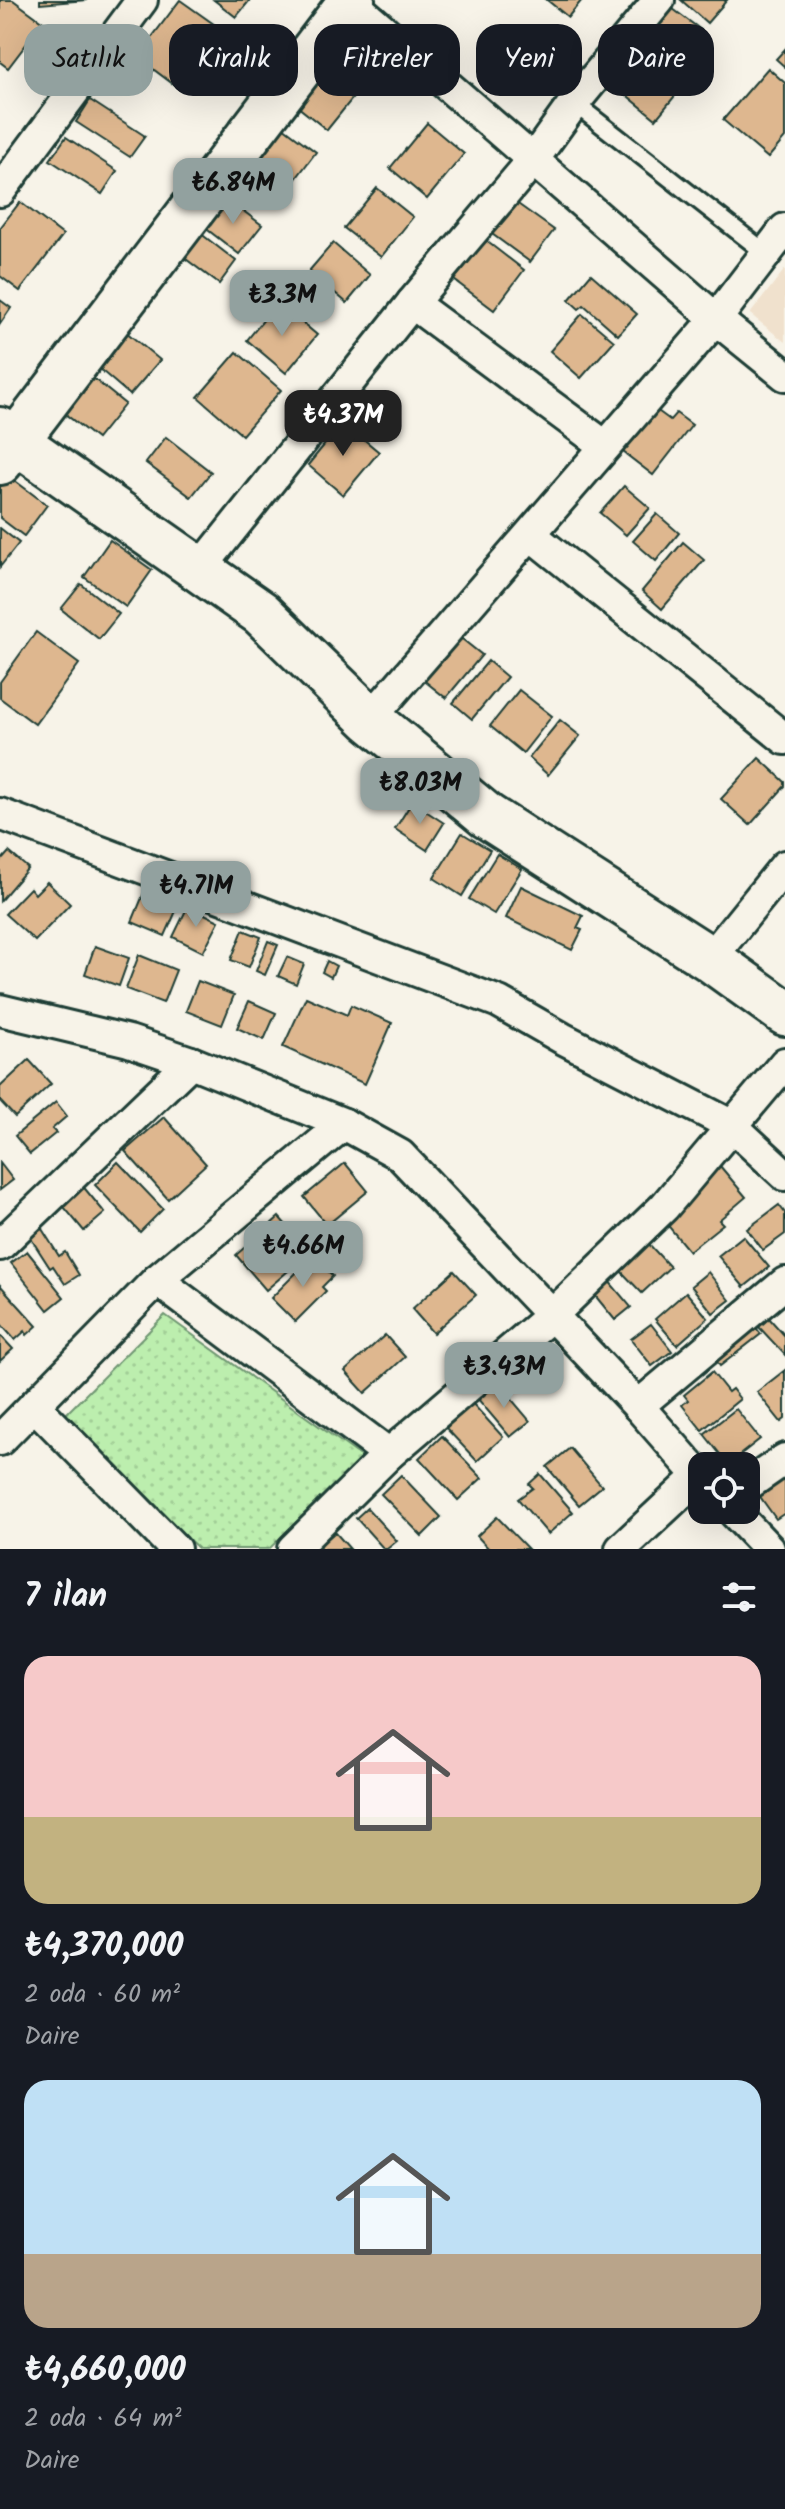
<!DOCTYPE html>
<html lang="tr">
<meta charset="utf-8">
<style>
:root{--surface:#171b24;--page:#242831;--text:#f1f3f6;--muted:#9ea1a6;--accent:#92a19f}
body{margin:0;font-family:Kalam,sans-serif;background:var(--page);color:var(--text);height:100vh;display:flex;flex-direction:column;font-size:30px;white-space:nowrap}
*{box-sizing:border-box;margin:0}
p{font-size:26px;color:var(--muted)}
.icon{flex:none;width:44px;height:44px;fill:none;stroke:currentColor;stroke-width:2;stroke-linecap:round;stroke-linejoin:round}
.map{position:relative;height:1549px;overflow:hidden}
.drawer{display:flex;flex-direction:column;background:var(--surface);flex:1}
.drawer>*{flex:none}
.banner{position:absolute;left:24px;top:24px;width:738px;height:72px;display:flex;gap:16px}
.controls{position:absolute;left:688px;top:1452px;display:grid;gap:16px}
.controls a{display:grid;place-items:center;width:72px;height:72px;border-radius:16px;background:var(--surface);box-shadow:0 8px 32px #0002;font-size:40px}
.price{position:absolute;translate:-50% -68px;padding:0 18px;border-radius:16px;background:var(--accent);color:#111;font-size:26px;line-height:52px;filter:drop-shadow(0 2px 4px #0008)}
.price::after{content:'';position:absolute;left:50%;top:48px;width:24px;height:18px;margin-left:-12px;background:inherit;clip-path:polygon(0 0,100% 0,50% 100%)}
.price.selected{background:#222;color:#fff}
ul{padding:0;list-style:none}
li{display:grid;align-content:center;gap:16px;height:424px;padding:0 24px}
li span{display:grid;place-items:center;height:248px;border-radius:24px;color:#555}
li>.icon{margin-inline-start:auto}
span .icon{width:144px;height:144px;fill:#fffc;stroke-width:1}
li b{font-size:34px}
h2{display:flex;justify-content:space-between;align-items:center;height:96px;padding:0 24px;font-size:34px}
.chip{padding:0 28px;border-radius:24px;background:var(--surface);box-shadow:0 8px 32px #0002;font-size:28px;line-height:72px}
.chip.selected{background:var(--accent);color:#111}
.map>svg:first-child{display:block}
.built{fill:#f0e1cd}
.park{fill:url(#park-dots);stroke:#6e9671;stroke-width:2}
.building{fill:#deb78f;stroke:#1f3d34;stroke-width:2}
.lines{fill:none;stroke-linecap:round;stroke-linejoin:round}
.lane-casing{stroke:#1f3d34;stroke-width:22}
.street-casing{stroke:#1f3d34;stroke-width:36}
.secondary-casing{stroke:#1f3d34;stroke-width:50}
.lane{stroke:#f7f3e8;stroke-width:16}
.street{stroke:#f7f3e8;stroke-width:30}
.secondary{stroke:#f7f3e8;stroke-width:44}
</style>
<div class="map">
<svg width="785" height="1549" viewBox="0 0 785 1549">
<defs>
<pattern id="park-dots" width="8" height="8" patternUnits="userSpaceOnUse" patternTransform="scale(2)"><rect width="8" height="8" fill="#bceeae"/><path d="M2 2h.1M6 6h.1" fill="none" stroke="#a1cd96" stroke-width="1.8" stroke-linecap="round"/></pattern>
</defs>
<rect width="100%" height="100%" fill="#f7f3e8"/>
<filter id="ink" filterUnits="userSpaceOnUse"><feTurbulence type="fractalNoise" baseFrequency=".0125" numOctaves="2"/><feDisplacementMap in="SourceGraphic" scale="16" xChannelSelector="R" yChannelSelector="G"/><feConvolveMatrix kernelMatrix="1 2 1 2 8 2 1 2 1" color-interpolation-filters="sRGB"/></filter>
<g filter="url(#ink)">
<!-- built -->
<polygon class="built" points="785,269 785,342 750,314"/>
<!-- park -->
<polygon class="park" points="165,1315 362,1457 269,1549 199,1549 61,1419"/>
<!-- building -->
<g class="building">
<polygon points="0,0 13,0 43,22 8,68 0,62"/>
<polygon points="40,0 87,0 40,4"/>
<polygon points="180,0 225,32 181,90 137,57"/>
<polygon points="214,0 250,0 236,17"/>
<polygon points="547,0 582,0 568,17"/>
<polygon points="681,0 727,0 707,23"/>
<polygon points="665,3 701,30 685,51 649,24"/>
<polygon points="333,41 373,73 327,130 287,98"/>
<polygon points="785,49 785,67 776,59"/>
<polygon points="641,60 679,91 656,119 618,88"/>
<polygon points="768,68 785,83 785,138 768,158 723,120"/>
<polygon points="90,100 145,136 130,157 76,122"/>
<polygon points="275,121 316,152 276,205 235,174"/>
<polygon points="427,123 464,154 427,199 390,168"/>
<polygon points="66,137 117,171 102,194 50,160"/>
<polygon points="377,188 413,217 381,257 344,228"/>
<polygon points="226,198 262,225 239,254 204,227"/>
<polygon points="20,202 63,235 20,291 0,276 0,228"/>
<polygon points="515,202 554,230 530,262 492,234"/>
<polygon points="200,233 236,261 219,284 182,256"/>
<polygon points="485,240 524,270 494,310 454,280"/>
<polygon points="333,243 370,275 347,303 309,271"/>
<polygon points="591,274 637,314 618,335 584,305 579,309 569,300"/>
<polygon points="0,300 11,308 0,324"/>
<polygon points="278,302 317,335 286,373 247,340"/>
<polygon points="582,314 614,341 581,378 550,351"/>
<polygon points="125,331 160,360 130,395 96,366"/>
<polygon points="237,352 281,390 242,435 198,397"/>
<polygon points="88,374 125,404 97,439 60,410"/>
<polygon points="647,403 670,420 676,413 692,425 653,475 614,445"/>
<polygon points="343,422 379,452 343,495 308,465"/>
<polygon points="166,437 211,472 191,497 146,463"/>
<polygon points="6,474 47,505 24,536 0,518 0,483"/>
<polygon points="624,486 650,508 626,535 600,513"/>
<polygon points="657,514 679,533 656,561 633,541"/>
<polygon points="0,528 19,543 0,567"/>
<polygon points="110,540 152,570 126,607 84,577"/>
<polygon points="683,542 704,560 662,609 642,591"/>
<polygon points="81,584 119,614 99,639 61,609"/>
<polygon points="36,632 79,664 35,724 0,698 0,682"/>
<polygon points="457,635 482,655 446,698 421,678"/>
<polygon points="488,661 507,677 472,719 453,703"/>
<polygon points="519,690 552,716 523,753 490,726"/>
<polygon points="560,720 580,736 548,775 529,758"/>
<polygon points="759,758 785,782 785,786 750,825 721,799"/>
<polygon points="412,802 444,823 427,850 395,829"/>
<polygon points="462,833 490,850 462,896 434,878"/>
<polygon points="9,852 28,868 0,901 0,862"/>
<polygon points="497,854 522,869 494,914 469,899"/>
<polygon points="47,882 70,904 35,941 5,914 30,888 35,894"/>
<polygon points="521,886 583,916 577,928 582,930 572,950 506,918"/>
<polygon points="146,888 180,902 165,936 132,922"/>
<polygon points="188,906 219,921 203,952 173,937"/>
<polygon points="243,930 261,937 249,967 231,960"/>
<polygon points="268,941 278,945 265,975 256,971"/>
<polygon points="95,946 129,958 119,986 85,974"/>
<polygon points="139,955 176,970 163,1003 126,989"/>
<polygon points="287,957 304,964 296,984 278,976"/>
<polygon points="327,961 336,966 331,977 322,972"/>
<polygon points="198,981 234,995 222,1025 186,1011"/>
<polygon points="306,997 347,1015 351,1005 392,1023 365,1084 283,1047"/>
<polygon points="249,1001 276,1013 264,1040 237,1028"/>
<polygon points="29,1060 51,1084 15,1117 0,1101 0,1087"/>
<polygon points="56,1102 67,1116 52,1129 56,1133 30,1154 15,1136"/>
<polygon points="164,1117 206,1164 168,1199 125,1151"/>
<polygon points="118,1162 163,1209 140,1232 95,1185"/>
<polygon points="0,1163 13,1180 0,1190"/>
<polygon points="345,1163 368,1191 327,1225 304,1197"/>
<polygon points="720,1166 746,1197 719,1220 723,1224 689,1251 660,1216"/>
<polygon points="76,1178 105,1213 84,1231 54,1195"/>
<polygon points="779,1205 785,1213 785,1234 763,1250 747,1229"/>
<polygon points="279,1217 310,1252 266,1290 236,1255"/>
<polygon points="42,1229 59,1256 65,1252 79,1275 65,1284 53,1266 50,1268 30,1237"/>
<polygon points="743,1236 769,1267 744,1287 718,1256"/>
<polygon points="647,1242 670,1267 642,1293 618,1268"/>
<polygon points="27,1251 64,1297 48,1310 11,1263"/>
<polygon points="313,1256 333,1276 322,1287 326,1291 295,1322 271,1298"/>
<polygon points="454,1271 476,1295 433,1333 412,1309"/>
<polygon points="708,1272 730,1300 713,1313 691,1286"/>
<polygon points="608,1280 631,1307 615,1320 593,1293"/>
<polygon points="0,1285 37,1326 27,1335 25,1331 15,1340 0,1323"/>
<polygon points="686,1292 708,1318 677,1345 655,1319"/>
<polygon points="769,1318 785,1336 785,1355 759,1327"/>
<polygon points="651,1324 672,1351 652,1366 631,1339"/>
<polygon points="756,1328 761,1334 720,1366 715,1359"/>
<polygon points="0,1335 13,1349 0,1361"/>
<polygon points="385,1335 405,1357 365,1393 345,1371"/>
<polygon points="785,1370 785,1419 781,1422 757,1392"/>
<polygon points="712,1372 728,1392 732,1389 740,1399 702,1430 682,1405 688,1400 684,1395"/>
<polygon points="497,1382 530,1421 510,1437 477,1398"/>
<polygon points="472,1403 503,1437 477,1461 446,1428"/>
<polygon points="736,1409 760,1439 728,1464 704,1434"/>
<polygon points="442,1436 482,1478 458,1500 419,1458"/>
<polygon points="570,1448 602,1486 579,1505 547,1467"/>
<polygon points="785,1471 785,1513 776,1519 756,1491"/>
<polygon points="540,1474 573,1512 548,1534 518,1499 533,1488 529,1484"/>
<polygon points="401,1475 441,1517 422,1536 381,1494"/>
<polygon points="367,1508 397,1541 387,1549 384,1549 356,1518"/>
<polygon points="497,1517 528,1549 489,1549 477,1536"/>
<polygon points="335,1532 350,1549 316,1549"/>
</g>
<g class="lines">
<!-- lane casing -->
<g class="lane-casing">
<polyline id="lane" points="574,103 767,254"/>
</g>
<!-- street casing -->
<g class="street-casing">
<g id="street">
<polyline points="349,0 716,319 785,375"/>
<polyline points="0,191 142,0"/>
<polyline points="412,303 605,446"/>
<polyline points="531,535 785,739"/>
<polyline points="200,569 412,303 533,160 574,103 659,0"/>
<polyline points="370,719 716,319 785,229"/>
<polyline points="0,814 499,1002 562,1038 731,1125 785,1175"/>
<polyline points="710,959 785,866"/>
<polyline points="0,1010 129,1041 191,1062 344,1124 400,1155 638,1406 702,1479"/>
<polyline points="0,1245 191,1062"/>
<polyline points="157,1280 389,1454"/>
<polyline points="34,1405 175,1549"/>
<polyline points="638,1406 785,1283"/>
<polyline points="0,1440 157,1280 344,1124"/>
<polyline points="746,1486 785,1459"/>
<polyline points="732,1510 769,1549"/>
<polyline points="293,1549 389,1454 552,1315 664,1207 785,1063"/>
<polyline points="621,1549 699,1476"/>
</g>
</g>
<!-- secondary casing -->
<g class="secondary-casing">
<g id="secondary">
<polyline points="0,430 261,613 370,719 487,816 710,959 785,1013"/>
<polyline points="0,462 352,0"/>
</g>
</g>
<!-- lane -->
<use href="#lane" class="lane"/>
<!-- street -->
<use href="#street" class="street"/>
<!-- secondary -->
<use href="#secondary" class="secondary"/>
</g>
</g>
</svg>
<div class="controls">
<a><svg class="icon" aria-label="locate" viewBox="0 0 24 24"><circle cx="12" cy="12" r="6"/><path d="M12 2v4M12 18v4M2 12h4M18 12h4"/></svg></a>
</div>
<b class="price" style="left:233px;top:226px">₺6.84M</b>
<b class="price" style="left:282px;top:338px">₺3.3M</b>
<b class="price selected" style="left:343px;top:458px">₺4.37M</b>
<b class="price" style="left:420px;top:826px">₺8.03M</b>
<b class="price" style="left:196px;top:929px">₺4.71M</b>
<b class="price" style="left:303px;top:1289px">₺4.66M</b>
<b class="price" style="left:504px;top:1410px">₺3.43M</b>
<div class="banner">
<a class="chip selected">Satılık</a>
<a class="chip">Kiralık</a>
<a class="chip">Filtreler</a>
<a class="chip">Yeni</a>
<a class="chip">Daire</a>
</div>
</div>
<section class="drawer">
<h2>7 ilan<svg class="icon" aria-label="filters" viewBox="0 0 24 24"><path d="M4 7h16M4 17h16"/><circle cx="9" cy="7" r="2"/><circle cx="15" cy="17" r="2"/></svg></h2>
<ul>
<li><span style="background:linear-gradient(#f6c9c9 65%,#c2b280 0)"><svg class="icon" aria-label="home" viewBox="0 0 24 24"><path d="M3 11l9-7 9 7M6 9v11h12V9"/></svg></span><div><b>₺4,370,000</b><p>2 oda · 60 m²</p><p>Daire</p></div></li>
<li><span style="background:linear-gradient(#bfe0f5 70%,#b9a48a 0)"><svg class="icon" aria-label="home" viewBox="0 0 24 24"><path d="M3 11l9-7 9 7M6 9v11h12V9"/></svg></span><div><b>₺4,660,000</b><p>2 oda · 64 m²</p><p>Daire</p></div></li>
</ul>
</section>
